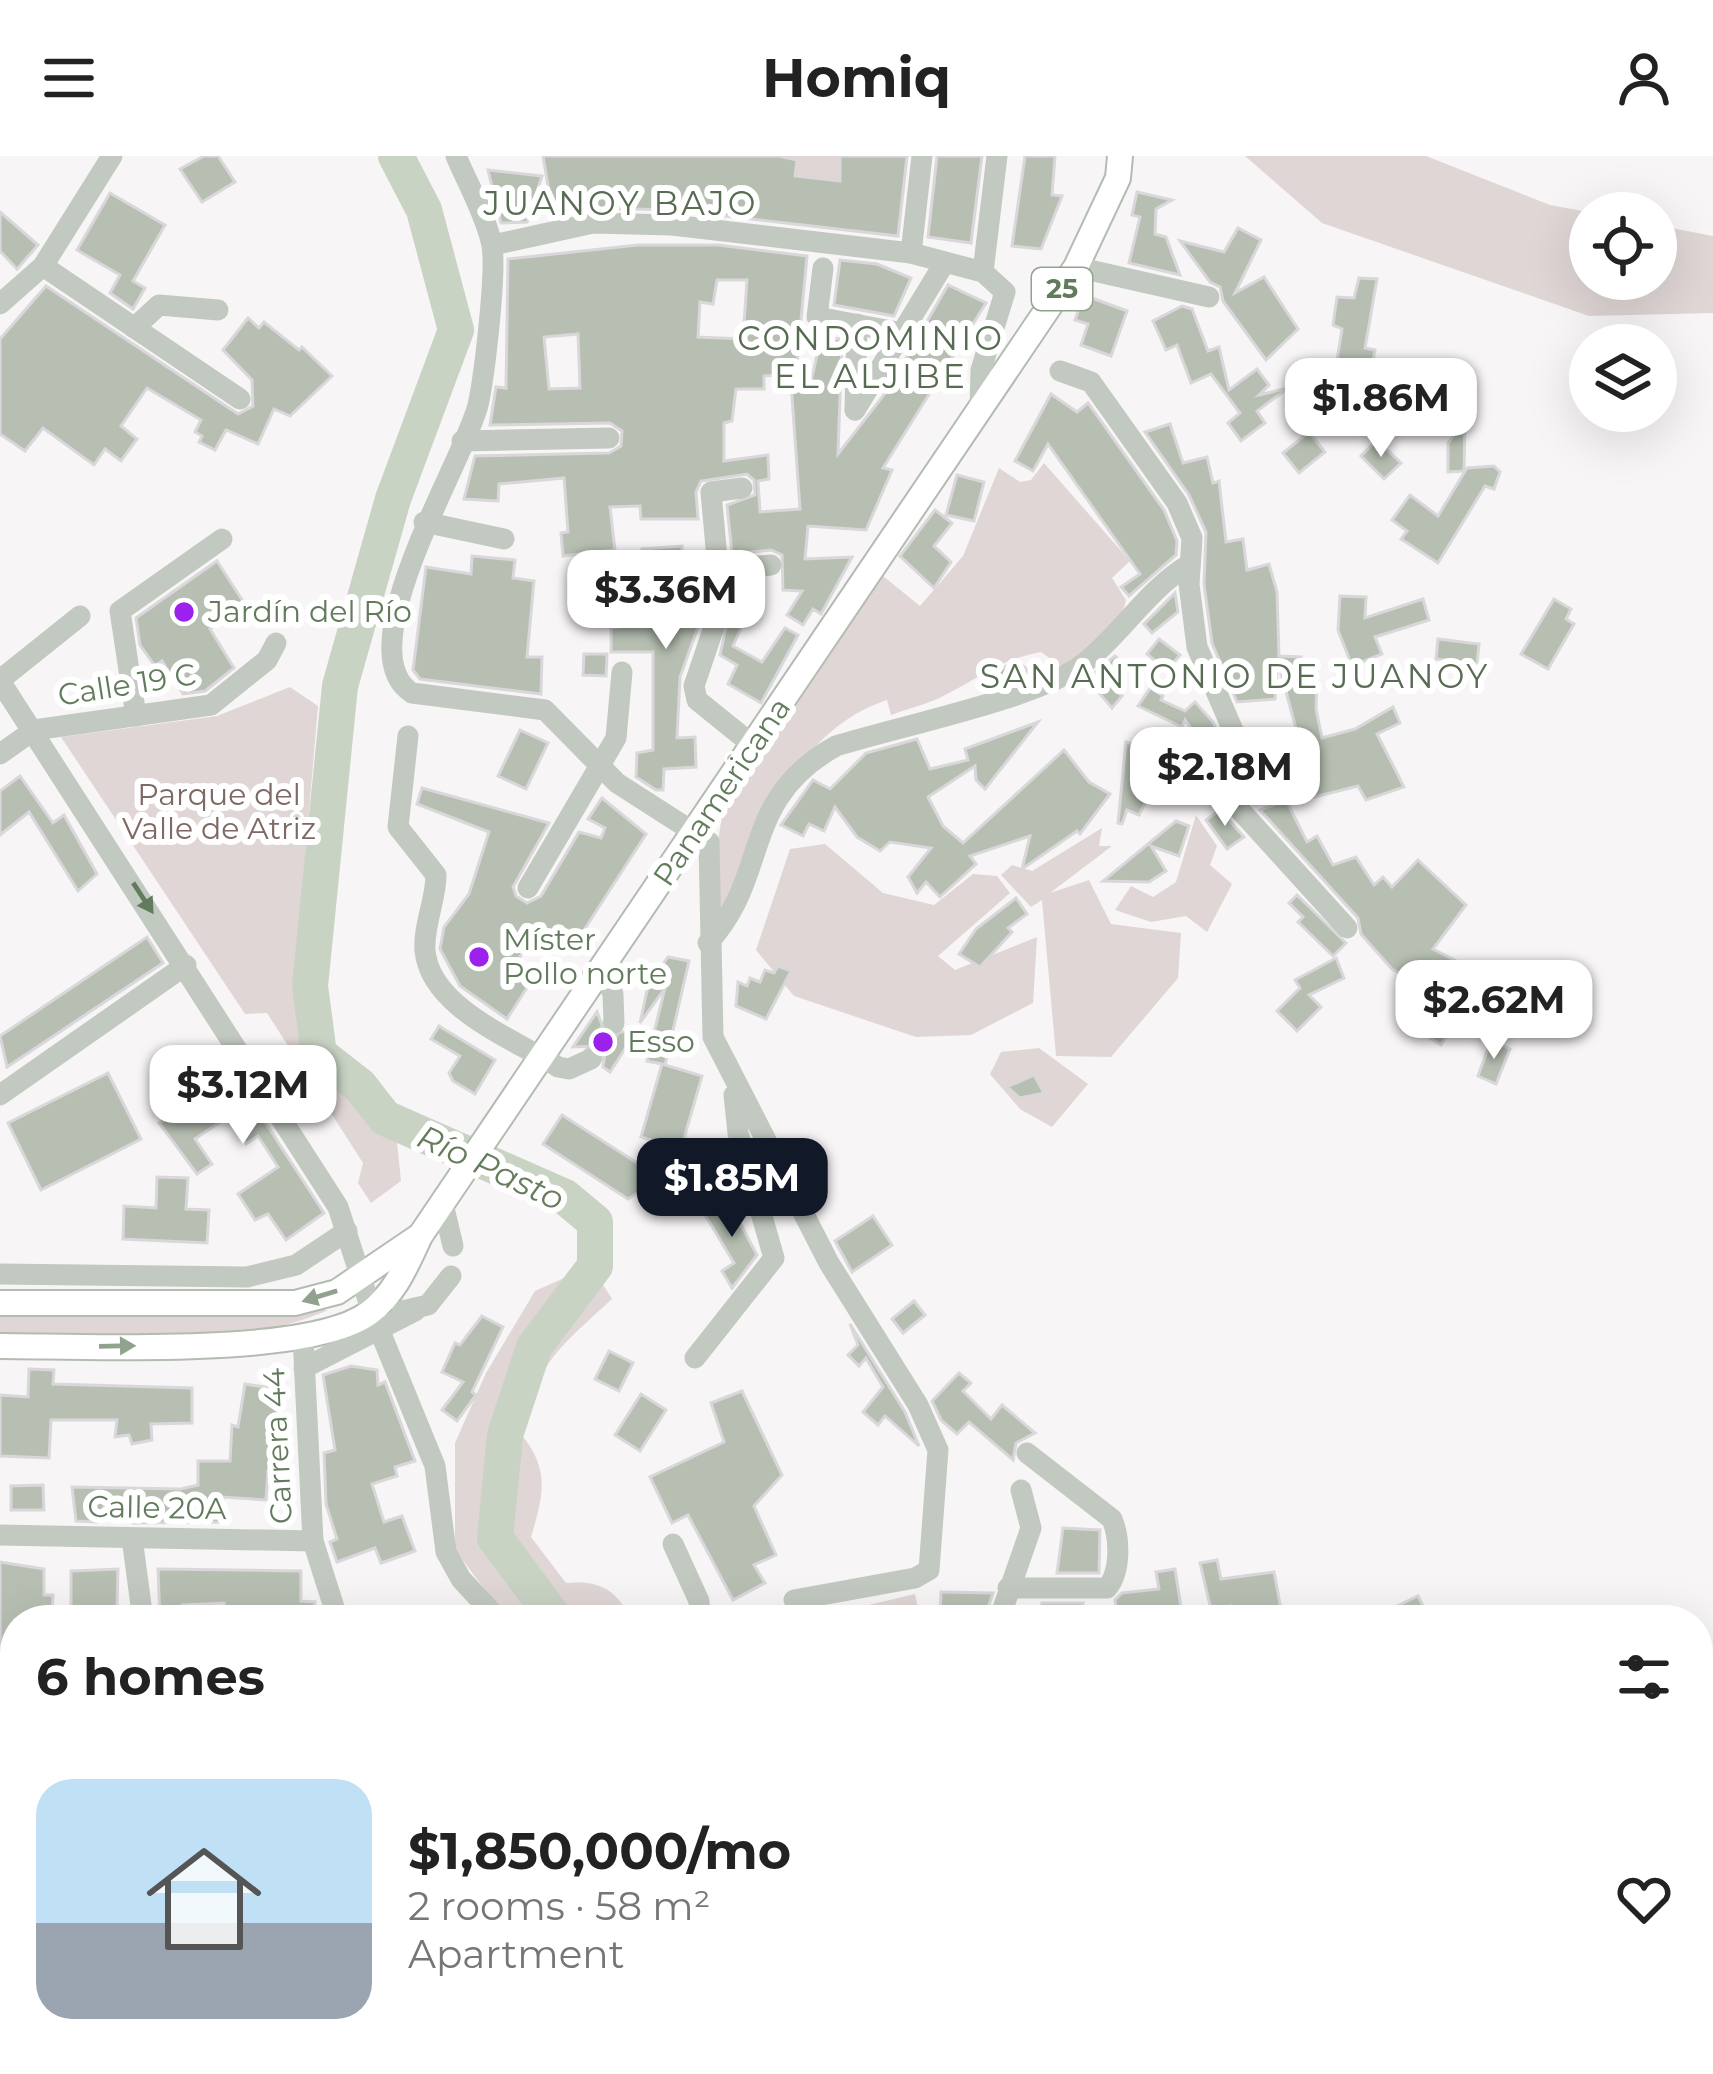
<!DOCTYPE html>
<meta charset="utf-8">
<style>
:root{--surface:#fff;--page:#f2f2f2;--text:#222;--muted:#767676;--line:#e0e0e0;--accent:#111827}
body{margin:0;font-family:Montserrat,sans-serif;background:var(--page);color:var(--text);height:100vh;display:flex;flex-direction:column;font-size:45px;white-space:nowrap}
*{box-sizing:border-box;margin:0}
p{font-size:39px;color:var(--muted)}
.icon{flex:none;width:66px;height:66px;fill:none;stroke:currentColor;stroke-width:2;stroke-linecap:round;stroke-linejoin:round}
.map{position:relative;flex:1;overflow:hidden}
.side{position:absolute;left:0px;top:1449px;width:1713px;height:471px;display:flex;flex-direction:column;background:var(--surface);border-radius:48px 48px 0 0;box-shadow:0 12px 48px #0002}
.side>*{flex:none}
.buttons{position:absolute;left:1569px;top:36px;display:grid;gap:24px}
.buttons a{display:grid;place-items:center;width:108px;height:108px;border-radius:50%;background:var(--surface);box-shadow:0 12px 48px #0002;font-size:60px}
.price{position:absolute;translate:-50% -102px;padding:0 27px;border-radius:24px;background:#fff;color:#222;font-size:39px;line-height:78px;filter:drop-shadow(0 3px 6px #0008)}
.price::after{content:'';position:absolute;left:50%;top:72px;width:36px;height:27px;margin-left:-18px;background:inherit;clip-path:polygon(0 0,100% 0,50% 100%)}
.price.on{background:var(--accent);color:#fff}
ul{padding:0;list-style:none}
li{display:flex;align-items:center;gap:36px;height:300px;padding:0 36px}
li+li{border-top:3px solid var(--line)}
li span{display:grid;place-items:center;flex:none;width:336px;height:240px;border-radius:36px;color:#555}
li>.icon{margin-inline-start:auto}
span .icon{width:144px;height:144px;fill:#fffc;stroke-width:1}
li b{font-size:51px}
h2{display:flex;justify-content:space-between;align-items:center;height:144px;padding:0 36px;font-size:51px}
header{display:flex;justify-content:space-between;align-items:center;height:156px;padding:0 36px;background:var(--surface);font-size:54px;font-weight:700}
.map>svg:first-child{display:block}
.green{fill:#e0d6d6}
.lines{fill:none;stroke-linecap:round;stroke-linejoin:round}
.river{stroke:#c9d3c4;stroke-width:36}
.building{fill:#b6bfb2;stroke:#d9d7d9;stroke-width:3;fill-rule:evenodd}
.minor-tunnel{stroke:#d2d6d0;stroke-width:21;stroke-dasharray:21 10;stroke-linecap:butt}
.major-casing{stroke:#b3bcb1;stroke-width:28}
.minor{stroke:#c2c9c0;stroke-width:21}
.major{stroke:#fff;stroke-width:24}
.oneway{fill:#627b5d}
.oneway2{fill:#91a38e}
.poi-dot{fill:#9d21ec;stroke:#fff;stroke-width:4.5}
.labels{text-anchor:middle;stroke-width:12;stroke-linejoin:round;paint-order:stroke}
.shield{fill:#fff;stroke:#91a38e;stroke-width:3}
.shield-label{font-size:27px;font-weight:bold;fill:#627b5d}
.poi-label{font-size:30px;fill:#627b5d;stroke:#fff;text-anchor:start}
.street-label{font-size:30px;fill:#627b5d;stroke:#fff}
.park-label{font-size:30px;fill:#7e6964;stroke:#fff}
.neighbourhood-label{font-size:33px;letter-spacing:3px;fill:#586c54;stroke:#fff}
.water-label{font-size:33px;font-style:italic;fill:#677c5c;stroke:#fff}
</style>
<header><svg class="icon" aria-label="menu" viewBox="0 0 24 24"><path d="M4 6h16M4 12h16M4 18h16"/></svg>Homiq<svg class="icon" aria-label="person" viewBox="0 0 24 24"><circle cx="12" cy="8" r="4"/><path d="M4 21q1-7 8-7t8 7"/></svg></header>
<div class="map">
<svg width="1713" height="1918" viewBox="0 0 1713 1918">
<rect width="100%" height="100%" fill="#f8f5f7"/>
<!-- green -->
<g class="green">
<polygon points="779,0 840,0 840,24 814,22 792,49 797,5"/>
<polygon points="1245,0 1426,0 1550,49 1593,57 1590,123 1656,123 1656,69 1713,80 1713,157 1589,160 1322,67"/>
<path d="M1044 307 1130 405 1112 422 1126 444C1120 475 1087 494 1063 512L1041 496C998 504 982 521 945 539 929 548 909 552 891 559L887 544C791 576 763 678 723 763L710 736 722 660 883 420 920 450 963 400 999 312 1020 326 1031 324Z"/>
<polygon points="290,531 318,550 294,833 305,906 354,945 379,978 397,986 401,1025 371,1047 358,1027 363,1007 267,857 245,858 61,581 217,560"/>
<polygon points="1196,659 1217,690 1210,709 1232,728 1207,776 1186,760 1151,766 1115,754 1131,730 1153,741 1176,726"/>
<polygon points="1102,672 1099,690 1112,690 1050,737 1089,724 1111,768 1181,777 1178,822 1111,901 1056,900 1042,744 1031,751 1001,719 1012,709 1032,715"/>
<polygon points="825,688 883,737 934,749 973,718 997,720 1010,737 938,800 955,814 1037,781 1033,847 971,879 916,881 794,840 756,794 790,693"/>
<polygon points="1039,892 1088,928 1052,971 1020,953 990,918 1001,896"/>
<path d="M573 1118 602 1127 612 1143C558 1193 539 1204 521 1278 550 1314 544 1337 531 1381L566 1427C599 1424 617 1433 631 1464H508L455 1394V1287L486 1217 535 1135Z"/>
<path d="M0 1154H328C231 1197 104 1180 0 1178Z"/>
<polygon points="915,1438 921,1464 863,1464 860,1451"/>
<polygon points="1698,1822 1713,1829 1713,1918 716,1918 720,1905 1698,1905"/>
</g>
<g class="lines">
<!-- river -->
<g class="river">
<polyline points="396,0 424,54 456,174 393,343 340,530 310,830 319,898 360,930 385,962 565,1041 595,1066 595,1110 534,1191 505,1279 495,1382 556,1464"/>
<polyline points="86,1918 99,1913 166,1918"/>
<polyline points="520,1918 614,1905"/>
</g>
</g>
<!-- building -->
<g class="building">
<polygon points="204,0 218,0 235,26 202,46 180,13"/>
<polygon points="543,0 779,0 797,4 795,20 840,25 840,0 907,0 898,80 673,54 593,52 553,60"/>
<polygon points="937,0 982,0 971,87 928,81"/>
<polygon points="1025,0 1055,0 1052,39 1062,40 1041,93 1012,90"/>
<polygon points="488,14 542,20 527,66 501,67"/>
<polygon points="1137,36 1172,44 1156,53 1155,78 1166,81 1180,119 1129,107 1140,61 1132,59"/>
<polygon points="110,37 165,69 133,125 145,132 133,153 110,137 120,119 77,94"/>
<polygon points="0,56 38,89 17,113 0,95"/>
<polygon points="1238,72 1261,84 1235,137 1264,121 1298,173 1266,204 1223,145 1220,131 1210,126 1180,85 1224,96"/>
<path d="M638 89H718L807 100 796 218 764 220V233H736L732 265 724 267V305L768 299 769 323 758 325 760 356 800 353 791 227 810 230 821 182 842 183 838 298 887 235 948 129 986 147 883 312 892 314 866 374 808 370 805 403 852 401 821 458 813 453 803 469 787 459 802 435 783 434 782 399 771 394 732 398 727 349 755 339 754 324 747 318 701 325 696 336 698 363H641L640 350 610 351 615 394 563 400 561 377 568 376 564 322 499 328 498 345 464 343 475 300 609 297 621 290 622 275 610 267 490 269 496 231 506 232 508 103ZM717 124H747L743 183 698 181 700 146 713 148ZM578 178 580 232 549 233 544 181Z"/>
<polygon points="840,104 877,108 911,122 894,160 834,149"/>
<polygon points="1359,122 1377,123 1365,192 1375,194 1368,228 1334,223 1342,173 1333,169 1337,141 1354,142"/>
<polygon points="46,130 238,258 253,250 252,224 223,194 248,162 259,172 264,166 299,194 302,191 332,220 290,260 274,253 258,288 226,274 215,294 199,286 202,280 195,276 201,264 147,232 121,270 137,283 121,305 105,293 94,309 43,272 25,295 0,278 0,183"/>
<polygon points="1084,139 1127,155 1111,200 1081,189 1088,168 1075,164"/>
<polygon points="1182,150 1192,153 1208,195 1219,191 1229,234 1257,213 1269,229 1259,239 1288,232 1257,255 1265,267 1241,285 1228,267 1240,257 1211,218 1191,227 1177,189 1166,194 1153,165"/>
<polygon points="1051,238 1077,256 1088,247 1164,354 1177,385 1176,399 1129,440 1121,431 1140,418 1048,288 1033,315 1015,305"/>
<polygon points="1465,264 1464,315 1448,316 1448,287"/>
<polygon points="1170,268 1183,307 1207,301 1213,327 1219,325 1226,386 1243,383 1247,414 1269,408 1277,436 1279,500 1301,501 1300,514 1317,515 1316,553 1322,582 1355,573 1393,551 1400,567 1377,578 1404,631 1366,644 1358,630 1291,647 1288,624 1309,621 1278,506 1275,543 1237,546 1212,487 1204,428 1206,376 1189,339 1145,276"/>
<polygon points="1309,276 1325,296 1299,317 1283,297"/>
<polygon points="1377,284 1401,307 1384,323 1361,300"/>
<polygon points="1494,310 1500,316 1494,333 1485,330 1438,407 1401,383 1407,375 1392,364 1410,339 1438,360 1467,312"/>
<polygon points="957,319 984,326 974,365 946,359"/>
<polygon points="935,354 952,367 934,390 951,406 934,432 900,400"/>
<polygon points="682,390 682,397 701,396 703,414 699,468 680,521 677,582 695,581 696,611 664,613 663,634 656,634 636,621 637,597 653,594 653,496 611,496 611,472 647,467 642,393"/>
<polygon points="472,400 515,404 513,422 534,425 527,501 542,501 541,538 420,523 413,514 426,411 471,418"/>
<polygon points="217,405 246,450 210,473 234,512 205,535 183,538 162,505 155,510 140,489 136,462"/>
<polygon points="1175,437 1178,456 1152,477 1144,468"/>
<polygon points="1340,440 1366,441 1365,462 1423,443 1429,464 1375,481 1382,498 1352,510 1338,474"/>
<polygon points="1554,443 1571,453 1566,463 1574,468 1548,513 1521,498"/>
<polygon points="731,448 748,456 733,490 762,506 785,472 798,479 761,547 728,528 737,509 720,499"/>
<polygon points="1159,483 1180,499 1167,514 1147,498"/>
<polygon points="1438,483 1479,488 1477,508 1436,503"/>
<polygon points="584,498 607,498 606,520 583,519"/>
<polygon points="1115,500 1126,511 1108,528 1122,540 1112,552 1087,523"/>
<polygon points="1017,505 1031,517 983,534 979,524"/>
<polygon points="1151,531 1163,540 1161,544 1185,555 1195,546 1213,566 1224,592 1199,630 1189,618 1208,595 1185,564 1182,571 1138,550"/>
<polygon points="1038,566 985,633 976,624 975,610 928,641 943,670 963,687 1064,594 1089,626 1110,638 1080,678 1077,675 1022,713 1030,680 970,700 976,708 940,741 926,726 917,737 908,721 931,692 890,686 880,695 857,681 835,651 824,675 809,668 803,680 781,669 813,624 830,633 866,597 917,583 930,613 968,604 965,593"/>
<polygon points="520,574 548,587 526,633 498,620"/>
<polygon points="1250,577 1275,577 1275,605 1251,605 1256,593"/>
<polygon points="1126,586 1152,594 1137,630 1151,635 1139,659 1127,654 1122,668 1118,667"/>
<polygon points="20,620 53,667 64,659 97,718 78,735 29,656 0,679 0,635"/>
<polygon points="422,632 549,667 513,731 516,740 527,747 541,740 579,676 601,682 605,672 588,663 602,642 646,678 573,791 547,773 540,782 534,778 516,807 535,819 507,863 460,830 440,793 444,771 469,738 489,676 417,648"/>
<polygon points="1286,644 1307,686 1317,680 1333,709 1356,701 1374,729 1383,721 1392,731 1418,704 1466,749 1433,793 1460,807 1442,842 1392,813 1361,778 1358,762 1260,654"/>
<polygon points="1220,654 1244,681 1227,693 1206,664"/>
<polygon points="1176,665 1189,670 1179,700 1151,690 1166,715 1149,726 1103,725"/>
<polygon points="1297,739 1346,787 1333,800 1298,766 1303,761 1289,747"/>
<polygon points="1016,742 1027,758 1008,772 1012,776 980,811 959,798 976,773"/>
<polygon points="147,781 163,807 7,911 0,880"/>
<polygon points="668,801 689,805 665,909 702,920 681,993 641,981 662,908 647,905 665,832 640,867 648,830"/>
<polygon points="1336,802 1344,822 1309,839 1321,851 1297,875 1277,855 1300,832 1295,824"/>
<polygon points="778,810 791,815 766,863 736,850 738,826 747,830 750,822 760,826 765,814 774,817"/>
<polygon points="1432,852 1455,866 1441,889 1419,875"/>
<polygon points="597,856 606,880 626,875 633,880 610,916 603,911 605,898 599,890 573,891"/>
<polygon points="439,870 495,904 475,938 453,925 449,917 460,900 431,883"/>
<polygon points="1491,884 1510,893 1496,928 1478,920"/>
<polygon points="217,892 324,1057 286,1084 268,1058 255,1064 238,1038 278,1011 258,980 246,988 229,961 214,970 195,983 212,1008 197,1018 159,967 212,935 193,909"/>
<polygon points="108,917 141,983 41,1034 8,967"/>
<polygon points="1034,919 1044,937 1020,942 1007,931"/>
<polygon points="562,959 642,1010 660,1022 628,1043 543,988"/>
<polygon points="157,1021 188,1022 186,1053 209,1054 207,1087 123,1083 124,1050 156,1052"/>
<polygon points="727,1042 757,1099 732,1132 722,1115 734,1107 704,1057"/>
<polygon points="873,1060 892,1089 852,1116 835,1085"/>
<polygon points="914,1145 925,1159 903,1177 892,1163"/>
<polygon points="482,1160 503,1171 472,1236 476,1239 457,1265 442,1254 463,1226 442,1216 455,1187 460,1189"/>
<polygon points="850,1168 905,1256 919,1290 885,1260 878,1269 863,1256 883,1231 866,1202 859,1210 848,1199 858,1189"/>
<polygon points="609,1195 633,1207 619,1235 595,1223"/>
<polygon points="351,1210 377,1214 378,1229 385,1226 415,1305 395,1311 397,1320 372,1328 384,1366 402,1360 415,1395 381,1407 375,1392 337,1406 330,1386 337,1383 326,1348 324,1297 335,1294 323,1219"/>
<polygon points="29,1213 54,1214 53,1228 192,1232 192,1267 151,1268 152,1284 132,1288 129,1279 115,1281 117,1264 51,1264 49,1302 0,1300 0,1239 28,1241"/>
<polygon points="959,1217 971,1227 963,1235 991,1263 1002,1249 1035,1277 1016,1287 1013,1304 969,1266 957,1278 941,1264 932,1245"/>
<polygon points="245,1228 284,1234 278,1292 284,1292 282,1316 268,1315 266,1344 223,1341 223,1366 133,1367 134,1355 104,1351 98,1366 76,1365 72,1331 181,1333 198,1329 198,1305 230,1305 232,1269 238,1271"/>
<polygon points="742,1235 782,1319 754,1350 776,1399 754,1409 765,1427 733,1444 688,1359 672,1367 650,1321 724,1286 711,1247"/>
<polygon points="641,1238 666,1254 640,1295 615,1279"/>
<polygon points="43,1329 44,1354 11,1354 11,1330"/>
<polygon points="1063,1372 1100,1374 1099,1417 1057,1417"/>
<polygon points="1217,1404 1221,1423 1274,1416 1283,1464 1234,1464 1231,1450 1211,1454 1200,1407"/>
<polygon points="0,1406 44,1413 44,1439 53,1439 52,1464 15,1464 15,1515 0,1515"/>
<polygon points="118,1413 117,1451 71,1451 71,1415"/>
<polygon points="158,1413 301,1415 301,1445 315,1446 314,1462 224,1455 224,1447 183,1449 182,1464 160,1464"/>
<polygon points="1175,1413 1183,1464 1118,1464 1115,1444 1122,1437 1159,1433 1156,1416"/>
<polygon points="941,1436 993,1437 984,1464 940,1464"/>
<polygon points="1418,1440 1430,1464 1368,1464"/>
<polygon points="1042,1447 1083,1447 1082,1455 1093,1458 1093,1464 1038,1464"/>
<polygon points="15,1702 15,1781 0,1783 0,1704"/>
<polygon points="10,1824 15,1826 15,1862 0,1869 0,1828"/>
</g>
<g class="lines">
<!-- minor-tunnel -->
<polyline class="minor-tunnel" points="591,903 614,867"/>
<!-- major casing -->
<g class="major-casing">
<g id="major">
<polyline points="0,1147 295,1147 337,1136 418,1081"/>
<path d="M0 1190C81 1190 309 1202 369 1157 395 1138 407 1108 420 1080L1076 111 1118 22 1120 0"/>
</g>
</g>
<!-- minor -->
<g class="minor">
<path d="M456 0C468 28 484 56 491 85 498 109 484 222 478 249 464 306 345 495 412 537L545 554 617 627 709 686 713 881 829 1107 918 1249 938 1294 929 1414 915 1422 794 1444"/>
<polyline points="493,89 593,67 672,69 911,97 983,116 1005,136 981,214 980,254"/>
<polyline points="911,97 922,0"/>
<polyline points="43,110 240,243"/>
<polyline points="1076,111 1209,141"/>
<polyline points="823,112 817,161 902,177"/>
<polyline points="983,116 997,0"/>
<polyline points="0,148 43,110 112,0"/>
<polyline points="134,172 159,149 218,154"/>
<polyline points="1060,215 1091,226 1177,347 1192,382 1189,428 1197,491 1241,593 1219,631 1347,772"/>
<polyline points="855,254 945,106"/>
<polyline points="855,254 857,168"/>
<polyline points="462,285 609,282"/>
<polyline points="742,332 711,336 718,414 714,471 694,530 697,544 754,590"/>
<polyline points="424,366 504,383"/>
<polyline points="718,414 771,409"/>
<polyline points="0,524 80,460"/>
<polyline points="0,525 338,1051 372,1156 435,1310 446,1396 461,1423 499,1464"/>
<polyline points="136,560 120,455 222,383"/>
<path d="M408 580 398 671 436 719C436 744 423 770 425 795 431 853 515 883 558 911L569 913 591 903"/>
<polyline points="0,598 34,574 211,549 267,504 276,487"/>
<polyline points="528,732 616,582 622,516"/>
<path d="M708 787C771 719 739 644 836 590 896 571 1039 542 1083 508 1123 477 1146 434 1190 408"/>
<polyline points="602,813 613,838 614,867"/>
<polyline points="0,939 186,809"/>
<polyline points="443,1048 453,1090"/>
<polyline points="0,1118 247,1121 296,1109 347,1075"/>
<polyline points="402,1155 428,1149 451,1120"/>
<polyline points="303,1181 313,1385 338,1464"/>
<polyline points="695,1202 774,1102 738,977 734,939"/>
<polyline points="304,1212 415,1155"/>
<polyline points="0,1379 313,1385"/>
<polyline points="132,1382 143,1464"/>
<polyline points="673,1388 699,1445 700,1464"/>
<path d="M1008 1432H1107C1121 1416 1120 1382 1112 1363L1027 1297"/>
<polyline points="999,1464 1031,1372 1021,1334"/>
<polyline points="1698,1724 1713,1734"/>
<polyline points="0,1813 15,1805"/>
<polyline points="433,1905 434,1918"/>
<polyline points="702,1918 710,1905"/>
</g>
<!-- major -->
<use href="#major" class="major"/>
</g>
<!-- one-way arrows -->
<defs><path id="oneway-solid" d="M-6-.8H1V-3.2L6.5 0L1 3.2V.8H-6Z" transform="scale(3)"/></defs>
<use class="oneway" href="#oneway-solid" transform="translate(143 742) rotate(57)"/>
<g class="oneway2">
<use href="#oneway-solid" transform="translate(320 1140) rotate(163)"/>
<use href="#oneway-solid" transform="translate(117 1190) rotate(-1)"/>
</g>
<!-- markers -->
<g class="poi-dot">
<circle cx="184" cy="456" r="12"/>
<circle cx="479" cy="801" r="12"/>
<circle cx="603" cy="886" r="12"/>
</g>
<g class="labels">
<!-- shield labels -->
<rect class="shield" x="1032" y="112" width="60" height="42" rx="9"/>
<g class="shield-label">
<text x="1062" y="142">25</text>
</g>
<!-- poi labels -->
<g class="poi-label">
<text x="208" y="466">Jardín del Río</text>
<text x="503" y="794">Míster<tspan x="503" dy="34">Pollo norte</tspan></text>
<text x="627" y="896">Esso</text>
</g>
<!-- street labels -->
<g class="street-label">
<text transform="translate(127 529) rotate(-9)" y="10">Calle 19 C</text>
<text transform="translate(722 636) rotate(-56)" y="10">Panamericana</text>
<text transform="translate(278 1290) rotate(-93)" y="10">Carrera 44</text>
<text transform="translate(157 1352) rotate(1)" y="10">Calle 20A</text>
</g>
<!-- park labels -->
<g class="park-label">
<text x="219" y="649">Parque del<tspan x="219" dy="34">Valle de Atriz</tspan></text>
</g>
<!-- neighbourhood labels -->
<g class="neighbourhood-label">
<text x="621" y="59">JUANOY BAJO</text>
<text x="871" y="194">CONDOMINIO<tspan x="871" dy="38">EL ALJIBE</tspan></text>
<text x="1235" y="532">SAN ANTONIO DE JUANOY</text>
</g>
<!-- water labels -->
<g class="water-label">
<text transform="translate(491 1011) rotate(25)" y="12">Río Pasto</text>
</g>
</g>
</svg>
<div class="buttons">
<a><svg class="icon" aria-label="locate" viewBox="0 0 24 24"><circle cx="12" cy="12" r="6"/><path d="M12 2v4M12 18v4M2 12h4M18 12h4"/></svg></a>
<a><svg class="icon" aria-label="layers" viewBox="0 0 24 24"><path d="M12 4l9 5-9 5-9-5zM3 14l9 5 9-5"/></svg></a>
</div>
<b class="price" style="left:1381px;top:304px">$1.86M</b>
<b class="price" style="left:666px;top:496px">$3.36M</b>
<b class="price" style="left:1225px;top:673px">$2.18M</b>
<b class="price" style="left:1494px;top:906px">$2.62M</b>
<b class="price" style="left:243px;top:991px">$3.12M</b>
<b class="price on" style="left:732px;top:1084px">$1.85M</b>
<section class="side">
<h2>6 homes<svg class="icon" aria-label="filters" viewBox="0 0 24 24"><path d="M4 7h16M4 17h16"/><circle cx="9" cy="7" r="2"/><circle cx="15" cy="17" r="2"/></svg></h2>
<ul>
<li><span style="background:linear-gradient(#bfe0f5 60%,#9aa5b1 0)"><svg class="icon" aria-label="home" viewBox="0 0 24 24"><path d="M3 11l9-7 9 7M6 9v11h12V9"/></svg></span><div><b>$1,850,000/mo</b><p>2 rooms · 58 m²</p><p>Apartment</p></div><svg class="icon" aria-label="heart" viewBox="0 0 24 24"><path d="M12 20l-8-8c-3-5 5-10 8-4 3-6 11-1 8 4z"/></svg></li>
</ul>
</section>
</div>
